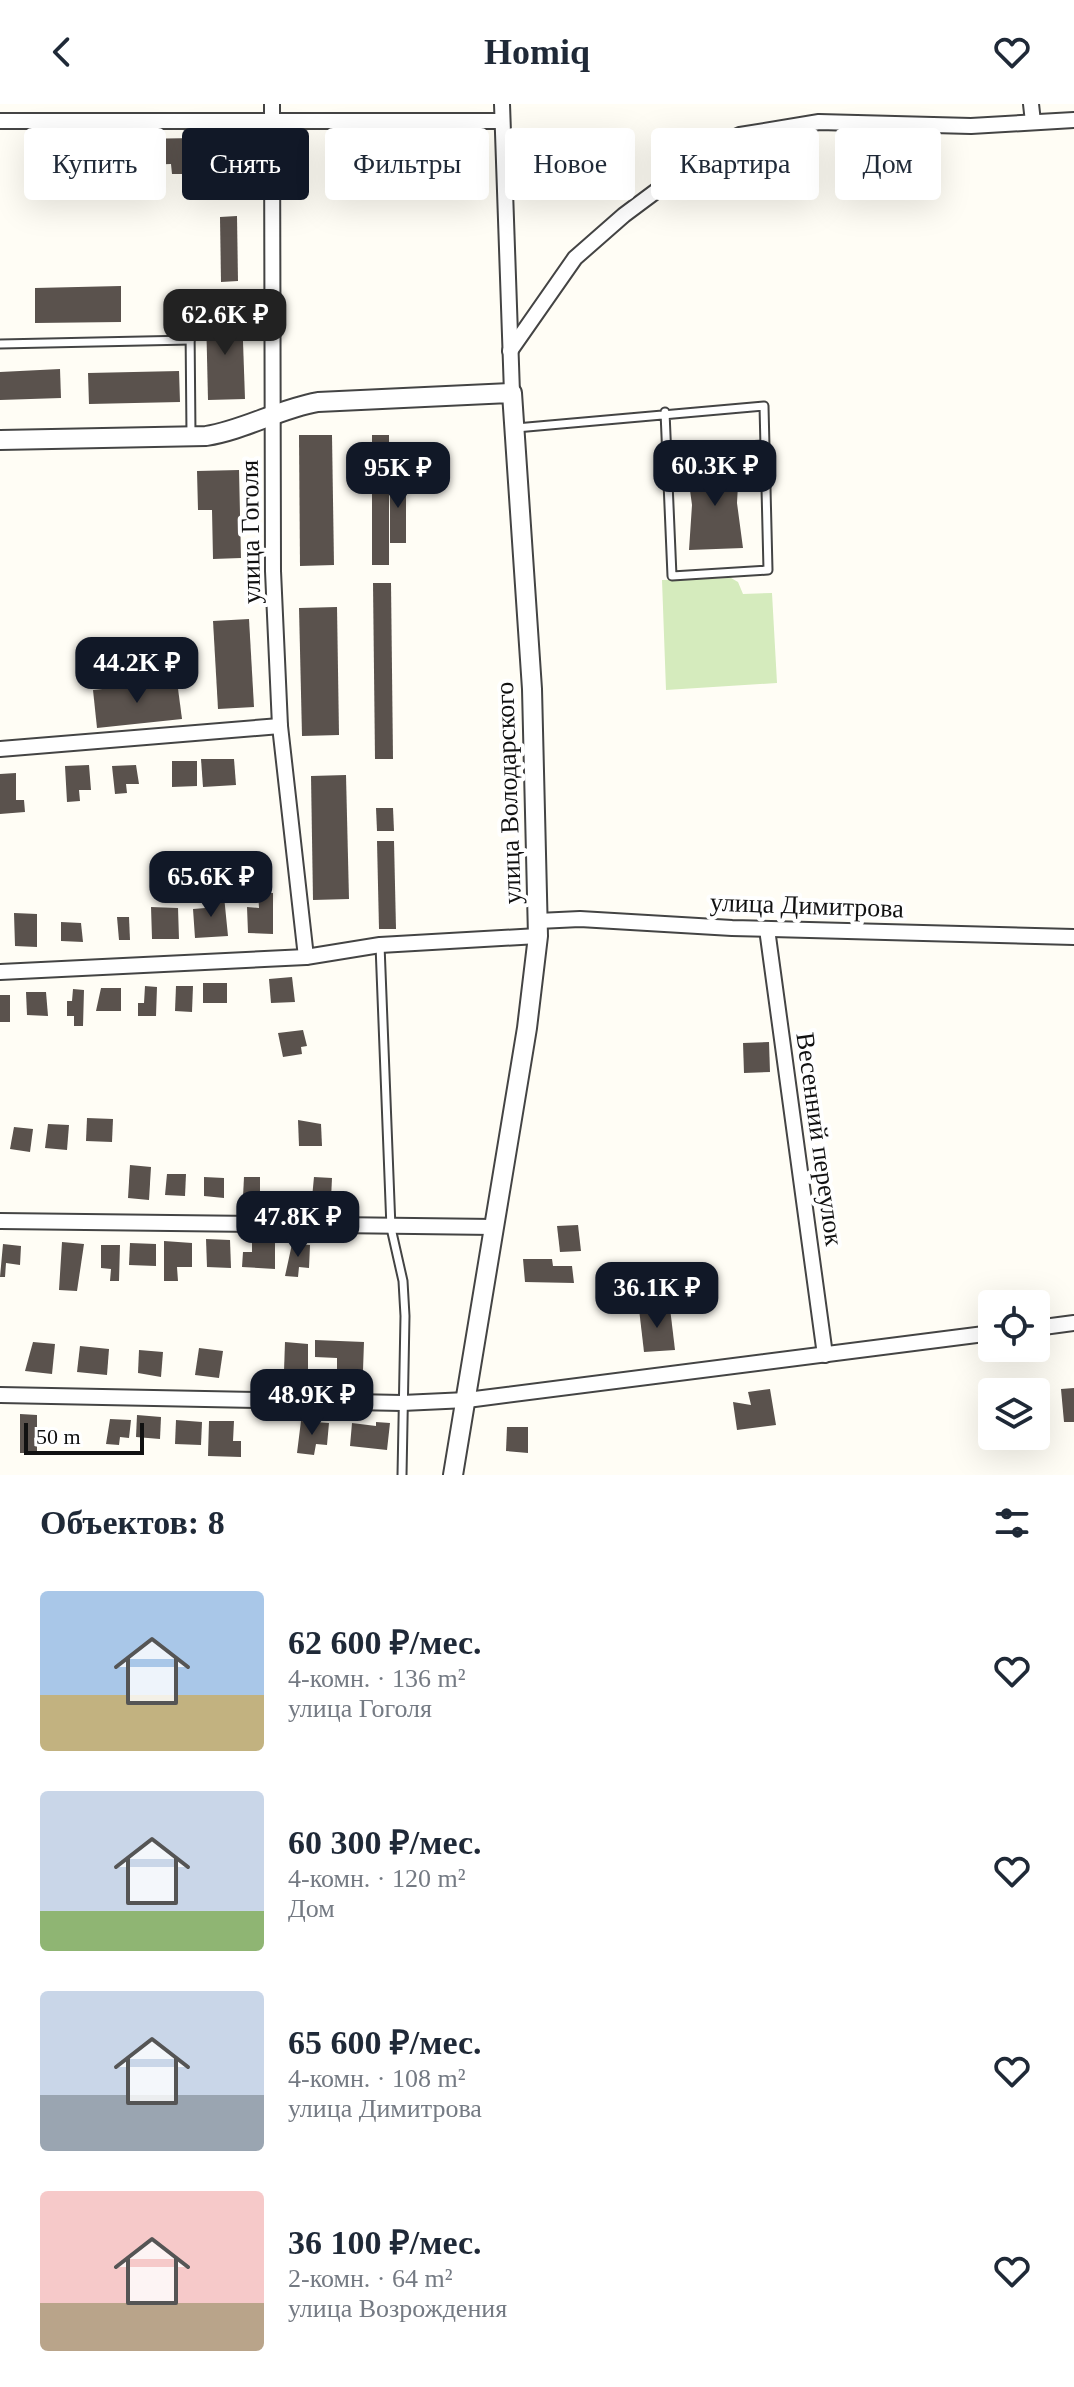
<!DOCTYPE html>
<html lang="ru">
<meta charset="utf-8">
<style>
:root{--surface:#fff;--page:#f6f6f7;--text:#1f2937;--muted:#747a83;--accent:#111827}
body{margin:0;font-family:Georgia,serif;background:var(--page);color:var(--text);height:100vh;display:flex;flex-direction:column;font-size:30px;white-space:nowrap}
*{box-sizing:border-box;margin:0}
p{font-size:26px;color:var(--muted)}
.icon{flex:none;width:44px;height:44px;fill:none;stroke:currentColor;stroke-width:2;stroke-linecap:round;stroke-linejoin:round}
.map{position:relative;height:1371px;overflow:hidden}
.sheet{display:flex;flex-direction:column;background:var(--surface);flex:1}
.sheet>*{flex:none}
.hud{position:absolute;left:24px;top:24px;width:1026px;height:72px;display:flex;gap:16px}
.tools{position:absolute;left:978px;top:1186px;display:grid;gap:16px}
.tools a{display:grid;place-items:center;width:72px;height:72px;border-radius:8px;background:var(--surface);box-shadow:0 8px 32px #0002;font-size:40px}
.scale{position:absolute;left:24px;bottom:20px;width:120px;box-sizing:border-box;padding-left:8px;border:4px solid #111;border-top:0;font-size:22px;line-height:28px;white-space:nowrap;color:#111;-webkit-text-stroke:6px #fff;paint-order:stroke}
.price{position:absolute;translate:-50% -68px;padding:0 18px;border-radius:16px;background:var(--accent);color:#fff;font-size:26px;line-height:52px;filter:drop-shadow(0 2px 4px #0008)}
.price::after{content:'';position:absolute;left:50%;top:48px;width:24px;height:18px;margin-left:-12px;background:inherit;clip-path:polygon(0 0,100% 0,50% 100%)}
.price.active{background:#222;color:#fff}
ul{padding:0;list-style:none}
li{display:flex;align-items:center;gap:24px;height:200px;padding:0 40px}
li span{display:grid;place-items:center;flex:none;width:224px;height:160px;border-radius:8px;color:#555}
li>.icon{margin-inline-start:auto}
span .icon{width:96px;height:96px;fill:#fffc;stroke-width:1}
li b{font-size:34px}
h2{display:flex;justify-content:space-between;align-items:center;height:96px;padding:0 40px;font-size:34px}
.chip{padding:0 28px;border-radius:8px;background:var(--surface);box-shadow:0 8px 32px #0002;font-size:28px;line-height:72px}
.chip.active{background:var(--accent);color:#fff}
header{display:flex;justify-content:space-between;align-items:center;height:104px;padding:0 40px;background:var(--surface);font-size:36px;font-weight:800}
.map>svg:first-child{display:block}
.green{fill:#d5ebbd}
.building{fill:#5a524d}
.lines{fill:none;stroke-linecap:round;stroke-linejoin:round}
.service-casing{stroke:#444;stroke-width:11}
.minor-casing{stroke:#444;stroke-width:18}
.tertiary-casing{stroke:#444;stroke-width:22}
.service{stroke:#fff;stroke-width:7}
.minor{stroke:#fff;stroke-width:14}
.tertiary{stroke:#fff;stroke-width:18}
.labels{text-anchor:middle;stroke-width:8;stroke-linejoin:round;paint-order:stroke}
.street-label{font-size:26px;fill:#111;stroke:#fff}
</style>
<header><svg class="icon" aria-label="back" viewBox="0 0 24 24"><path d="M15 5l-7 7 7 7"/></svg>Homiq<svg class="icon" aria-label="heart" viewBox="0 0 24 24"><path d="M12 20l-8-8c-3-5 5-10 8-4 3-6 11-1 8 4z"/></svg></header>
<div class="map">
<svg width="1074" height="1371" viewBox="0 0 1074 1371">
<rect width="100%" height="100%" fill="#fffdf5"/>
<!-- green -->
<polygon class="green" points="731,474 738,478 743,490 772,489 777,579 666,586 662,476"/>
<!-- building -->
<g class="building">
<polygon points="115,34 120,65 104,66 103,60 65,61 61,37"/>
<polygon points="195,34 198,70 172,70 171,60 139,61 137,35"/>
<polygon points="235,49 239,95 223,96 218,50"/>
<polygon points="237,112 238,177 221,178 220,113"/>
<polygon points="121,182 121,218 35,219 35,184"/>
<polygon points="242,209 245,295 208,296 206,210"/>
<polygon points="60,265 61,294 0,296 0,268"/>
<polygon points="179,267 180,298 89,300 88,269"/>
<polygon points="299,331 332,331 334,461 300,462"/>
<rect x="372" y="331" width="17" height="130"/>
<polygon points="739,362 737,399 743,444 689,446 692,401 687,364"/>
<polygon points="239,366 241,454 213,455 212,406 198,406 197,367"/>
<rect x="390" y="373" width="16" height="66"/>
<polygon points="373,479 391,479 393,655 375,655"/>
<polygon points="337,503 339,631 302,632 299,504"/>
<polygon points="249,515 254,603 218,605 213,517"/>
<polygon points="177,577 182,615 97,624 93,586"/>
<polygon points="201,655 234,655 236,681 203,683"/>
<polygon points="172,657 197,657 197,682 172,683"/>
<polygon points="89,661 91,686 79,686 80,697 67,698 65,662"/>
<polygon points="136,661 139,680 126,680 127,689 115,690 112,662"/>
<polygon points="16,669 16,696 24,696 25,708 0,710 0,670"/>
<polygon points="346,671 349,795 313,796 311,672"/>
<polygon points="376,704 393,704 394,727 377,727"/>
<polygon points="377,737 394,737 396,825 379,825"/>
<polygon points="258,788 273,789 273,830 248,829 247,803 259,804"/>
<polygon points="224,792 228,832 195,834 193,805 205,804 204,793"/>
<polygon points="151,803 178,804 179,835 152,835"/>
<polygon points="14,809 37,810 37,843 15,842"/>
<polygon points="117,813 129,813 130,836 119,836"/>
<polygon points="61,818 81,819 83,838 61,837"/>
<polygon points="292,873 295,898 271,899 269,875"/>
<rect x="203" y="879" width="24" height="20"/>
<polygon points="145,882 157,883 156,912 138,912 138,899 144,899"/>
<polygon points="176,882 193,882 192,908 175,907"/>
<polygon points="101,884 121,884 121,907 96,907"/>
<polygon points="73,885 84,886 83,922 74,922 74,912 67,912 67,897 72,897"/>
<polygon points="26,888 46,888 48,912 27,911"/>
<rect x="0" y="891" width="10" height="27"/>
<polygon points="303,926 307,942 301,943 302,950 283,953 278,929"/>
<polygon points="769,938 770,968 744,969 743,939"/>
<polygon points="87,1014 113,1015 112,1038 86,1037"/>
<polygon points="298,1016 321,1020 322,1042 299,1042"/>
<polygon points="48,1020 69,1021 67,1046 45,1044"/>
<polygon points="14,1023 33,1025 30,1048 10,1045"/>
<polygon points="130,1061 151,1063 149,1096 128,1094"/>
<polygon points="167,1070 186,1070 185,1092 165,1091"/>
<polygon points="204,1073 224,1074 224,1094 204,1092"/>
<polygon points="244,1073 260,1073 260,1094 243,1093"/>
<polygon points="314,1073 332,1074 331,1095 312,1094"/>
<polygon points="578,1121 581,1147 560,1148 557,1122"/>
<polygon points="206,1135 230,1136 231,1164 207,1163"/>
<polygon points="252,1136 275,1136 275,1165 242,1163 243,1148 252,1148"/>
<polygon points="164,1137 192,1139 192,1163 177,1163 178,1177 164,1177"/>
<polygon points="62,1138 84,1140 77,1187 59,1186"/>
<polygon points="130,1139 156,1140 156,1162 129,1161"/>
<polygon points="3,1140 21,1142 20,1161 6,1159 5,1173 0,1173"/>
<polygon points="292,1140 310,1141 309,1164 299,1163 298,1173 285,1172"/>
<polygon points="101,1141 120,1141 119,1177 110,1177 111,1165 101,1164"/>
<polygon points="523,1155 552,1155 553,1162 572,1162 574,1179 525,1178"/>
<polygon points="670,1204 675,1246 644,1248 639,1205"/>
<polygon points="315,1236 364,1238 363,1266 337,1266 337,1254 315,1253"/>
<polygon points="33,1238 55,1240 52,1270 25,1267"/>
<polygon points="285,1238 308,1240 308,1269 284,1267"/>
<polygon points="80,1242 109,1245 107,1271 77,1268"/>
<polygon points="199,1244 223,1247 219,1274 195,1271"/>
<polygon points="139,1246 163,1248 161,1273 138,1269"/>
<polygon points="1074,1284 1074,1318 1064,1318 1061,1285"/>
<polygon points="770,1285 776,1321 737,1326 733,1298 751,1301 748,1288"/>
<polygon points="20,1310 37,1311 37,1349 20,1349"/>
<polygon points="137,1311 161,1313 160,1335 136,1333"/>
<polygon points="110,1315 131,1316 129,1334 120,1333 119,1341 106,1340"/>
<polygon points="176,1316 202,1318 201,1341 175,1340"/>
<polygon points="209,1317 234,1317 233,1337 241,1337 241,1353 208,1352"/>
<polygon points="301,1317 329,1319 327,1341 316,1340 314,1351 297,1349"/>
<polygon points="376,1318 390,1319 387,1346 350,1342 352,1319 376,1322"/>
<polygon points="507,1323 528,1323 528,1349 506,1347"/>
</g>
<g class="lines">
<!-- service casing -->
<g class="service-casing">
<g id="service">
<polyline points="190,221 191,331"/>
<polyline points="0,240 190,236"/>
<polyline points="516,324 764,302 768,466 672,472 665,308"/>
<polyline points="667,346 765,341"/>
<polyline points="380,841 391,1124 403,1177 405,1212 402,1371"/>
</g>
</g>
<!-- minor casing -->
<g class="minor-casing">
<g id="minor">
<polyline points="272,0 273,467 280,622 306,853"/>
<polyline points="502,0 512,289"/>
<polyline points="1031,0 1033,18"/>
<polyline points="0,17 502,17"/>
<polyline points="510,247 575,154 624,111 718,41 740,31 819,18 971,22 1074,16"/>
<polyline points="0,645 280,622"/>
<polyline points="538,817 580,815 732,824 1074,833"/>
<polyline points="767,825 825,1251"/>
<polyline points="0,868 306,853 380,841 538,832"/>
<polyline points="0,1117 494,1123"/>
<polyline points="1036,1224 1074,1219"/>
<polyline points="0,1291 402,1299 467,1296 992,1229"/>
</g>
</g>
<!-- tertiary casing -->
<g class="tertiary-casing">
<path id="tertiary" d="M0 336 206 332C245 326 278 305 318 298L512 289 532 585 538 832 527 924 453 1371"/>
</g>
<!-- service -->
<use href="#service" class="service"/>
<!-- minor -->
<use href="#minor" class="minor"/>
<!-- tertiary -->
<use href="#tertiary" class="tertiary"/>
</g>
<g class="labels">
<!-- street labels -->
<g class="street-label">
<text transform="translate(250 428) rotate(-91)" y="9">улица Гоголя</text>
<text transform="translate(508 689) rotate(-92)" y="9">улица Володарского</text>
<text transform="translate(807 801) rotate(2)" y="9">улица Димитрова</text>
<text transform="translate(820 1035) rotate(82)" y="9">Весенний переулок</text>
</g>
</g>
</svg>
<div class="tools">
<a><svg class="icon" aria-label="locate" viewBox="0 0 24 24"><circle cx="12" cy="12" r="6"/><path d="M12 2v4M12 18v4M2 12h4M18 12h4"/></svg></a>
<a><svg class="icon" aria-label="layers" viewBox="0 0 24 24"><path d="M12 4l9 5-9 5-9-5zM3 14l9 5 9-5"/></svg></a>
</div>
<div class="scale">50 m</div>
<b class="price active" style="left:225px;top:253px">62.6K ₽</b>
<b class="price" style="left:715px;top:404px">60.3K ₽</b>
<b class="price" style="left:398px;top:406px">95K ₽</b>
<b class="price" style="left:137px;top:601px">44.2K ₽</b>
<b class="price" style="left:211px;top:815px">65.6K ₽</b>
<b class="price" style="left:298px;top:1155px">47.8K ₽</b>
<b class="price" style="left:657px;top:1226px">36.1K ₽</b>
<b class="price" style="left:312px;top:1333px">48.9K ₽</b>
<div class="hud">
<a class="chip">Купить</a>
<a class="chip active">Снять</a>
<a class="chip">Фильтры</a>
<a class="chip">Новое</a>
<a class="chip">Квартира</a>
<a class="chip">Дом</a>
</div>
</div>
<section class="sheet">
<h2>Объектов: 8<svg class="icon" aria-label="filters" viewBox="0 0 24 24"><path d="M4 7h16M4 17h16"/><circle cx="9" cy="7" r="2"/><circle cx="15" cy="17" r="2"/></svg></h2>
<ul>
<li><span style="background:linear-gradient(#a9c7e8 65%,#c2b280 0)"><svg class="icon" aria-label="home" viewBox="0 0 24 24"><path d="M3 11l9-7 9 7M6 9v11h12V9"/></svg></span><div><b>62 600 ₽/мес.</b><p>4-комн. · 136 m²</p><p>улица Гоголя</p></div><svg class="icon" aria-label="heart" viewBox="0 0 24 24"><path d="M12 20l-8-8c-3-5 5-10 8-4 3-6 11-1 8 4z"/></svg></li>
<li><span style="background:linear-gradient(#c9d6e8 75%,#8fb573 0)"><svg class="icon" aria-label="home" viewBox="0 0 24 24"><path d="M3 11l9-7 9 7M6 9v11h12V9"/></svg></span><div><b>60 300 ₽/мес.</b><p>4-комн. · 120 m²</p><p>Дом</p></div><svg class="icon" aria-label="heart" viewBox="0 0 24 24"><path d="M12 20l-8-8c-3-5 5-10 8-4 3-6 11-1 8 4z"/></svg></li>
<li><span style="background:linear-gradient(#c9d6e8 65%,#9aa5b1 0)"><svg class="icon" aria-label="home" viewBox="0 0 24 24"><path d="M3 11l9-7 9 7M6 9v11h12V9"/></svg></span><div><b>65 600 ₽/мес.</b><p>4-комн. · 108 m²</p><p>улица Димитрова</p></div><svg class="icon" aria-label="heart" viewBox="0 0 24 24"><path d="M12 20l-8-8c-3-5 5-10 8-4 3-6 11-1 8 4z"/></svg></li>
<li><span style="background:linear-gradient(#f6c9c9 70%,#b9a48a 0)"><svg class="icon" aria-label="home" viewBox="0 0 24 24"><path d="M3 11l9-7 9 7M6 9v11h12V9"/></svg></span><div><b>36 100 ₽/мес.</b><p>2-комн. · 64 m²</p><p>улица Возрождения</p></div><svg class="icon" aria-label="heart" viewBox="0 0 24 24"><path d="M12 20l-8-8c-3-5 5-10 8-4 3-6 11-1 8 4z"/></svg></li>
</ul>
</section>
